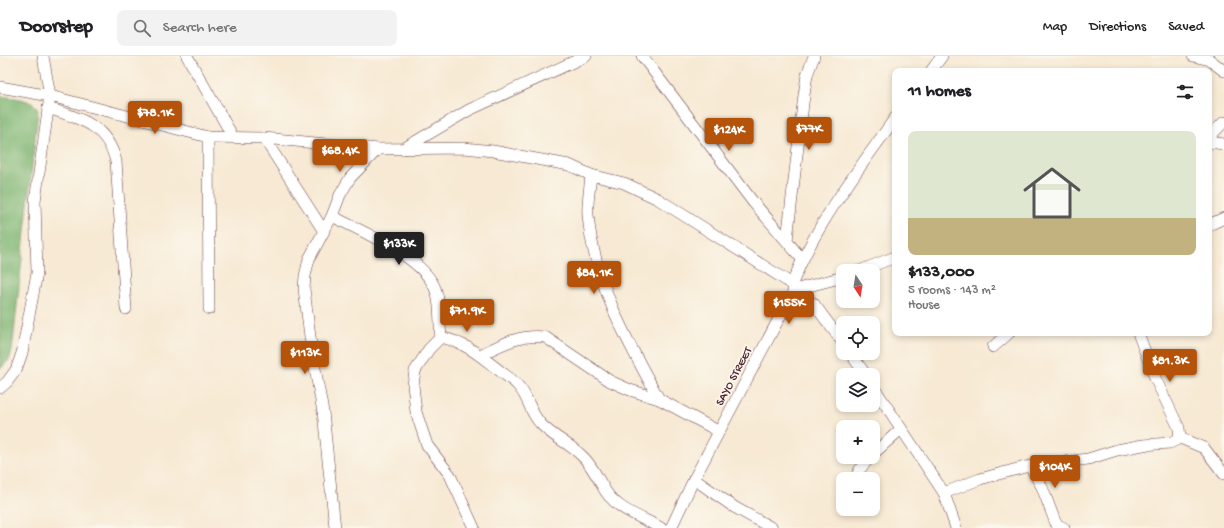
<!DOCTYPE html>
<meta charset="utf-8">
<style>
:root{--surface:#fff;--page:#f2f2f2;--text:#202124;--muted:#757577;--line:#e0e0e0;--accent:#b45309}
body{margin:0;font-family:"Gochi Hand",sans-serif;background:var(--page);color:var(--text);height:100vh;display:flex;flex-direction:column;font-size:15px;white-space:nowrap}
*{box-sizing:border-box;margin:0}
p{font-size:13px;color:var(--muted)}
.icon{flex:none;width:22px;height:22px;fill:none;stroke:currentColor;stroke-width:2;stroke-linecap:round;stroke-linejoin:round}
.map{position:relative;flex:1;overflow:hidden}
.side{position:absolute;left:892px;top:12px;width:320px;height:268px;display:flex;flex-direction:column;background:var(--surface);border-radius:8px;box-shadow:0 2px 6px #0003}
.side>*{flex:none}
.needle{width:26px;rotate:168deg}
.fabs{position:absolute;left:836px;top:208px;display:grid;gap:8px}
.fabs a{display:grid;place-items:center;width:44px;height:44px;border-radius:8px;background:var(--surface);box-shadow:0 2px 6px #0003;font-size:20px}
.price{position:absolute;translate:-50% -34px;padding:0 9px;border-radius:4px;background:var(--accent);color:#fff;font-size:13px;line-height:26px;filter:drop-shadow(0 1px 2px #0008)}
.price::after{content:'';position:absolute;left:50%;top:24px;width:12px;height:9px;margin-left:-6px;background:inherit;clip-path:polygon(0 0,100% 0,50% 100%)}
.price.on{background:#222;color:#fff}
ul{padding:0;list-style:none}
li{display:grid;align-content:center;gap:8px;height:212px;padding:0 16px}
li+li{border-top:1px solid var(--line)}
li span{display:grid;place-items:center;height:124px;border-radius:8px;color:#555}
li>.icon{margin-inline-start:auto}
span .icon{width:72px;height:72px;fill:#fffc;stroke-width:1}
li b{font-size:17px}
h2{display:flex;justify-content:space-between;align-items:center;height:48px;padding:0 16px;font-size:17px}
header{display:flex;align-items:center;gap:24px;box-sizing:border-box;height:56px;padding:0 20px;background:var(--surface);border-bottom:1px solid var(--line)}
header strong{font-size:19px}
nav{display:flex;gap:22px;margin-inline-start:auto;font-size:14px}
.search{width:280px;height:36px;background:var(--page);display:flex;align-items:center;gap:10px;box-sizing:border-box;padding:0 14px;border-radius:8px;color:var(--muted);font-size:15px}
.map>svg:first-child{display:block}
.forest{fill:#7fb572;stroke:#646a4e}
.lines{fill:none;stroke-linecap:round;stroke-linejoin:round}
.minor-casing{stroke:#643d44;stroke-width:12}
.minor{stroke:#fff;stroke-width:11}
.labels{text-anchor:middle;stroke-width:3.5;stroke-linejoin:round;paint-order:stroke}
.street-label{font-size:12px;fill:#4a1f2b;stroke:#fbf7ec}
</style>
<header>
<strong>Doorstep</strong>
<div class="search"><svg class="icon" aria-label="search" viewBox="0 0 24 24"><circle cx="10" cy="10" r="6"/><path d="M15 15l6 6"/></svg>Search here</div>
<nav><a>Map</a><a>Directions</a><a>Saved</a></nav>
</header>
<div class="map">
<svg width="1224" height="472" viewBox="0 0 1224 472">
<rect width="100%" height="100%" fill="#fbf7ec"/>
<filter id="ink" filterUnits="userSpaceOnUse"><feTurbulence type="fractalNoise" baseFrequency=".025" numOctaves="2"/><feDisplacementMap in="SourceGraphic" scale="8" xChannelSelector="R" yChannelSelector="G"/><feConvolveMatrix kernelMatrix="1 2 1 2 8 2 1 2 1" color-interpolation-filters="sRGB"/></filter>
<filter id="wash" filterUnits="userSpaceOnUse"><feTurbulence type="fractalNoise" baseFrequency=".012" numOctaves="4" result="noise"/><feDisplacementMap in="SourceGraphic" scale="16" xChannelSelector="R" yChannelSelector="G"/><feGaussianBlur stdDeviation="0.9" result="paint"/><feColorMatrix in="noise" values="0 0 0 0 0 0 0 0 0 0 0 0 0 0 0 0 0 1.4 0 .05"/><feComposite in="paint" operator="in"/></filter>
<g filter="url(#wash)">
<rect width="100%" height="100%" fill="#f7e9d3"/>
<!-- forest -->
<path class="forest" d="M0 40C12 42 34 42 38 55L12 295 9 304 0 313Z"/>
</g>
<g filter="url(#ink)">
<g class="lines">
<!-- minor casing -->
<g class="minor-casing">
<g id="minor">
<polyline points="187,0 233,81"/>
<polyline points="642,0 753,146 802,203"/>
<polyline points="1193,0 1210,4 1224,15"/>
<polyline points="931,15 942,0"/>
<polyline points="0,31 50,40 208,81 264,82 378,93 464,92 493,95 569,109 591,119 624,127 658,143 792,228"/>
<path d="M48 52C81 63 106 68 116 105L126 253"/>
<polyline points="208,81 209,253"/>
<polyline points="1209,81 1224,66"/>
<polyline points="264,82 323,174"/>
<polyline points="1209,86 1224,88"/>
<polyline points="403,93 469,54 586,0"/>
<path d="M591 119C590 132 587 146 588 159 594 226 627 285 659 343"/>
<path d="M332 160C362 176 426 202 436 235 441 249 439 267 441 281L429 293 415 315 413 329 416 356 427 389 450 419 474 472"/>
<polyline points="1209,169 1224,162"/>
<polyline points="787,184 804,39 807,19 814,0"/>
<polyline points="859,215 895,201"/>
<polyline points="794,234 814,248 843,287"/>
<polyline points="794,234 843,221"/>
<polyline points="1138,277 1155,322 1179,372 1180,382"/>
<path d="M441 281C468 288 479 299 500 315 506 320 515 325 519 331 529 342 529 355 540 367 553 382 572 388 585 403 594 413 599 425 606 436 618 454 643 462 661 472"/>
<polyline points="993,291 1009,277"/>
<polyline points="850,297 866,319"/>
<path d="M480 299C502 288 520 278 545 281L610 325 630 334 659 343 718 375"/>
<polyline points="873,330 944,437 956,472"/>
<polyline points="0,332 7,326 16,314 22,297 37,217 35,145 50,40 43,0"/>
<polyline points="873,398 901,373"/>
<polyline points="1030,410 1042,431 1056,468 1064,472"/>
<polyline points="694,423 734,451 772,472"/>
<polyline points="855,423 860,413 870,401"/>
<polyline points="944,437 980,423 1025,411 1088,403 1117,394 1143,389 1170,387 1180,382 1204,392 1224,418"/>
<polyline points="335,472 323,356 312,296 304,233 305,220 309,203 332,160 340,139 350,122 378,93"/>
<path d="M671 472 694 423 794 234 792 228C816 167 858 115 895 62"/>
</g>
</g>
<!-- minor -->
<use href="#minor" class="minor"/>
</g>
</g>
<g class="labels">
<!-- street labels -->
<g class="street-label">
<text transform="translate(733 320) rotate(-62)" y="4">SAYO STREET</text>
</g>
</g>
</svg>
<div class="fabs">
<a><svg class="needle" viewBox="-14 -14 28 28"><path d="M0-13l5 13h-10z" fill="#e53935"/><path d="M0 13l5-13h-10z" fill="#757577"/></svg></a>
<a><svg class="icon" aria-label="locate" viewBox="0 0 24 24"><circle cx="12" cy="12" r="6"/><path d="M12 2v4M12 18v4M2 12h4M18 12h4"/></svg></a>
<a><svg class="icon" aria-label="layers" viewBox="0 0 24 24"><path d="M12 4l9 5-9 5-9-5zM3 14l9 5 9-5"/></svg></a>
<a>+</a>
<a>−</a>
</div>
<b class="price" style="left:155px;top:79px">$78.1K</b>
<b class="price" style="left:809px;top:95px">$77K</b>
<b class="price" style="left:729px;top:96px">$124K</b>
<b class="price" style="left:340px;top:117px">$68.4K</b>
<b class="price on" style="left:399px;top:210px">$133K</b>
<b class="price" style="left:594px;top:239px">$84.1K</b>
<b class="price" style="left:789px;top:269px">$155K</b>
<b class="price" style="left:467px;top:277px">$71.9K</b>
<b class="price" style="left:305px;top:319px">$113K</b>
<b class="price" style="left:1170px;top:327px">$81.3K</b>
<b class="price" style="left:1055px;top:433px">$104K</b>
<section class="side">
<h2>11 homes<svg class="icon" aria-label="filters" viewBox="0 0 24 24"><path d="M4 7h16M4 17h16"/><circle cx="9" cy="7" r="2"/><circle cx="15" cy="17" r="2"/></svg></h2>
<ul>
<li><span style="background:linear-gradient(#dfe7d0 70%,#c2b280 0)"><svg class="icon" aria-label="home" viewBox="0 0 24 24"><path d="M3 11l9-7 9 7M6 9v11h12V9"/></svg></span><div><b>$133,000</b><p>5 rooms · 143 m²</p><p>House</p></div></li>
</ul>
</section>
</div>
